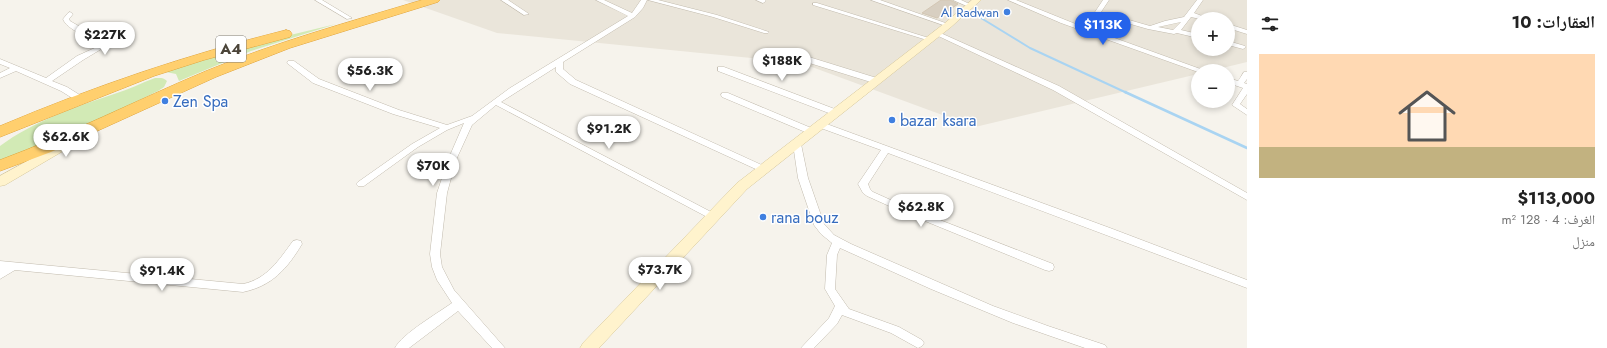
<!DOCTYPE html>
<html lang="ar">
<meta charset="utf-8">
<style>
:root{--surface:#fff;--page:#f2f2f2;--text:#222;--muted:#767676;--accent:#2563eb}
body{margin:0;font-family:Jost,"Noto Naskh Arabic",sans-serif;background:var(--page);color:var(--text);direction:rtl;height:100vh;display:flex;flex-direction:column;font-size:15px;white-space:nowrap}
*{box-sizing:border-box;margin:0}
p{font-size:13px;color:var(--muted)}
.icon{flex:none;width:22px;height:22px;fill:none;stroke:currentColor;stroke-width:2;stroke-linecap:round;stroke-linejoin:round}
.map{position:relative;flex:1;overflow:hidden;direction:ltr}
.drawer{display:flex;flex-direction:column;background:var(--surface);width:360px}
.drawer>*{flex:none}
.fabs{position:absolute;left:1191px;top:12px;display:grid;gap:8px}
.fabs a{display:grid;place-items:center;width:44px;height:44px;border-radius:50%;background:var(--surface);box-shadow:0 2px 6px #0003;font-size:20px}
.price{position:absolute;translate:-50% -34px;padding:0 9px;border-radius:14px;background:#fff;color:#222;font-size:13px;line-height:26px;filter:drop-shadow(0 1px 2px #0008)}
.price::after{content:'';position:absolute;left:50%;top:24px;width:12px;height:9px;margin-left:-6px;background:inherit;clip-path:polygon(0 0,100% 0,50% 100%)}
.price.selected{background:var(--accent);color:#fff}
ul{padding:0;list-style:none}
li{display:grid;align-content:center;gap:8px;height:212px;padding:0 12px}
li span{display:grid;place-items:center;height:124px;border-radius:0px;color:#555}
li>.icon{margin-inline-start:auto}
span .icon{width:72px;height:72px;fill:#fffc;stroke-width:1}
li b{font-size:17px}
h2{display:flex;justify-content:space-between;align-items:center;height:48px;padding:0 12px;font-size:17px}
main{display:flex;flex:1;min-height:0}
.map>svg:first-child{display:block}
.residential{fill:#eae5da;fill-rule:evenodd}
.green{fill:#d2eab5}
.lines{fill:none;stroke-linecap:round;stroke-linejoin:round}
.stream-far1{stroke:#a9d4f2;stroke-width:2}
.stream{stroke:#a9d4f2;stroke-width:2.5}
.building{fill:#d8cfc1;stroke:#d3c7b4}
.street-casing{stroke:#c2bbae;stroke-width:1}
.secondary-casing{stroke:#d6c79b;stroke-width:1}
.highway-casing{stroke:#e0a43c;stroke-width:1}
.street{fill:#fff;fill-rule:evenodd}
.secondary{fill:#fff3cd;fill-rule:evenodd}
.highway{fill:#ffcf6e;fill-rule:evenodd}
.shop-dot{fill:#3f7fe0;stroke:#fff;stroke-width:1.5}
.labels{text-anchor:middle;stroke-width:3;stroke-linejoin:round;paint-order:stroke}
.far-shop-label{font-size:13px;fill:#366cbe;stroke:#fff;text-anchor:end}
.shield{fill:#fff;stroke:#817c74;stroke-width:1}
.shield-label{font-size:15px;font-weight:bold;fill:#4b4439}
.shop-label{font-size:16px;fill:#366cbe;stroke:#fff;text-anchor:start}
</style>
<main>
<section class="drawer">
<h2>العقارات: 10<svg class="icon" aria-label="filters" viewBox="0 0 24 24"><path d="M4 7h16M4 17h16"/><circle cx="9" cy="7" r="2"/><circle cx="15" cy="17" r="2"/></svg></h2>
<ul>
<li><span style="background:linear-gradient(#ffd9b3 75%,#c2b280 0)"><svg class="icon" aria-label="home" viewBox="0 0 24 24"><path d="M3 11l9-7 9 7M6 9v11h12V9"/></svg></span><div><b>$113,000</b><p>الغرف: 4 · 128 m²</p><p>منزل</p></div></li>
</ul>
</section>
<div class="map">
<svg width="1247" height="348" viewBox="0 0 1247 348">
<rect width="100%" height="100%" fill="#f6f3ec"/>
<!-- residential -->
<path class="residential" d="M403 0H1247V62L1210 71H1198V74L975 127 801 63 497 33ZM1198 19H1228V49H1198Z"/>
<!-- green -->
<g class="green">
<polygon points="336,24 251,51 179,81 176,74 166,72 249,45"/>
<path d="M155 78C160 78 163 77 167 81L164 87 158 91 99 120 0 162V146C34 121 75 107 114 94 128 90 141 83 155 78Z"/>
</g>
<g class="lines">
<!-- stream-far1 -->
<polyline class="stream-far1" points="981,18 1030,48 1127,93"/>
<!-- stream -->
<polyline class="stream" points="1125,92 1247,148"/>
</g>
<!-- building -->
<polygon class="building" points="941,0 950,0 958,4 937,18 922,13"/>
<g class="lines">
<!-- street casing -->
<g class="street-casing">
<g id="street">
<polygon points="315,0 322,0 352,18 347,19"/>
<polygon points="501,0 508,0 529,14 524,15"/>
<path d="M596 0H604L632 13 641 0H647L643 8 635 17 563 62V69L576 80 766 167 767 169 763 172 760 171 570 84 556 72V67L501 102 715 214 717 216 715 218H709L496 105 472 125 456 160 447 193 440 254 442 267 454 290 505 348H492L458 311 409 348H395C402 334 438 313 452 303L437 280 432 267 430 254 437 193 448 160 464 123 447 130 418 147 364 186H358L356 184 358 182 412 144 440 128 393 114 313 83 287 63 288 61H294L319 79 399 110 447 125 472 116 510 88 628 16Z"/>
<polygon points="648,0 658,0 717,15 769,32 768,33 764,33 713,17"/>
<polygon points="756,0 765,0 766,1 763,3"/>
<polygon points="871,0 880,0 951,25 946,26"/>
<polygon points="953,0 961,0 974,6 969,7"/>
<path d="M1008 0H1016L1078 25 1093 15 1103 0H1109L1101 12 1150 26 1165 21 1184 17 1197 0H1203L1194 13 1210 19H1200L1191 17 1181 30 1198 34V38L1177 33 1174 34 1148 29 1099 15 1084 27 1206 71 1198 72 1061 23ZM1181 22 1173 30 1158 27Z"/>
<polygon points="813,3 817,3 932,39 931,40 927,40 813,5"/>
<path d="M70 12 73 14 69 19 70 21 108 43 103 48 83 60 52 81 67 87 83 97 84 99 83 101H77L61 91 16 71 0 78V73L10 68 0 64V59L46 78 77 56 99 46 101 44C91 39 66 29 63 19L68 13Z"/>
<polygon points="1228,24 1247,30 1247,34 1228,28"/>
<polygon points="936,31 1059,86 1247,193 1247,200 1053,90 934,34 934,32"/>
<polygon points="1228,41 1245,46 1246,47 1243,49 1228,45"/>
<polygon points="790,53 796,53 880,79 881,81 880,83 874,83 790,57"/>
<polygon points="718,67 724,67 840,111 841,113 837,115 834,115 718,71"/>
<polygon points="1244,72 1247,72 1247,79 1244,83 1247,84 1247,94 1240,104 1247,109 1247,115 1232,105 1243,88 1228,83 1228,78 1238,81"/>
<polygon points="722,93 728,93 816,130 817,132 813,134 810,134 722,97 721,95"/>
<polygon points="818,123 824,123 1110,228 1247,280 1247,288 888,153 868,184 870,189 873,192 904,206 1053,264 1054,267 1053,270 1049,271 1045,270 898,210 867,196 863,193 858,184 881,150 818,127 817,125"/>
<polygon points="797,141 801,144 808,178 824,224 834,235 851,244 993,306 1048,326 1105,345 1107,348 1085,348 1013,323 931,289 840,248 837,255 835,289 849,309 899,327 922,340 924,343 922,346 918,348 891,333 842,315 837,324 814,348 801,348 829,318 835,306 825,289 827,255 832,243 821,234 814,225 798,178 793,144"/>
<path d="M297 240 301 241 302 244C287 269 272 286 243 292L15 270 0 279V261L243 284C267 279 279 260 293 241Z"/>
</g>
</g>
<!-- secondary casing -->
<g class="secondary-casing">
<g id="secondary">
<polygon points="972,0 981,0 951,27 747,189 599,348 580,348 583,343 737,183 945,23"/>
<polygon points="71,137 75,138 77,141 75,144 5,185 0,186 0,176"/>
</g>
</g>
<!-- highway casing -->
<g class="highway-casing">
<g id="highway">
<path d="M422 0H440L438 2 290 48 216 77 51 152 0 171V160C70 134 137 100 206 71 276 42 349 22 422 0Z"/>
<path d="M286 30 290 31 292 34 290 37 204 60 154 76 0 137V126C95 86 186 55 286 30Z"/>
</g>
</g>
<!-- street -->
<use href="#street" class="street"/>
<!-- secondary -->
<use href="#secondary" class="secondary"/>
<!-- highway -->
<use href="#highway" class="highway"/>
</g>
<!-- markers -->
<g class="shop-dot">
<circle cx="1007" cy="12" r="4"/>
<circle cx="165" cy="101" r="4"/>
<circle cx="892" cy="120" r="4"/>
<circle cx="763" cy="217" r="4"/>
</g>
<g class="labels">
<!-- far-shop labels -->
<g class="far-shop-label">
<text x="999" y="17">Al Radwan</text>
</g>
<!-- shield labels -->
<rect class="shield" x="216" y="36" width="30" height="26" rx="3"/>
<g class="shield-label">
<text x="231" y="54">A4</text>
</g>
<!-- shop labels -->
<g class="shop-label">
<text x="173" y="107">Zen Spa</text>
<text x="900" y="126">bazar ksara</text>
<text x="771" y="223">rana bouz</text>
</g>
</g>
</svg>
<div class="fabs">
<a>+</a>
<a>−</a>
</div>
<b class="price selected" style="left:1103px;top:46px">$113K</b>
<b class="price" style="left:105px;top:56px">$227K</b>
<b class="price" style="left:782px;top:82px">$188K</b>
<b class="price" style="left:370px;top:92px">$56.3K</b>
<b class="price" style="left:609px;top:150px">$91.2K</b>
<b class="price" style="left:66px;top:158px">$62.6K</b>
<b class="price" style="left:433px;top:187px">$70K</b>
<b class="price" style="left:921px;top:228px">$62.8K</b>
<b class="price" style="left:660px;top:291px">$73.7K</b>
<b class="price" style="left:162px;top:292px">$91.4K</b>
</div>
</main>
